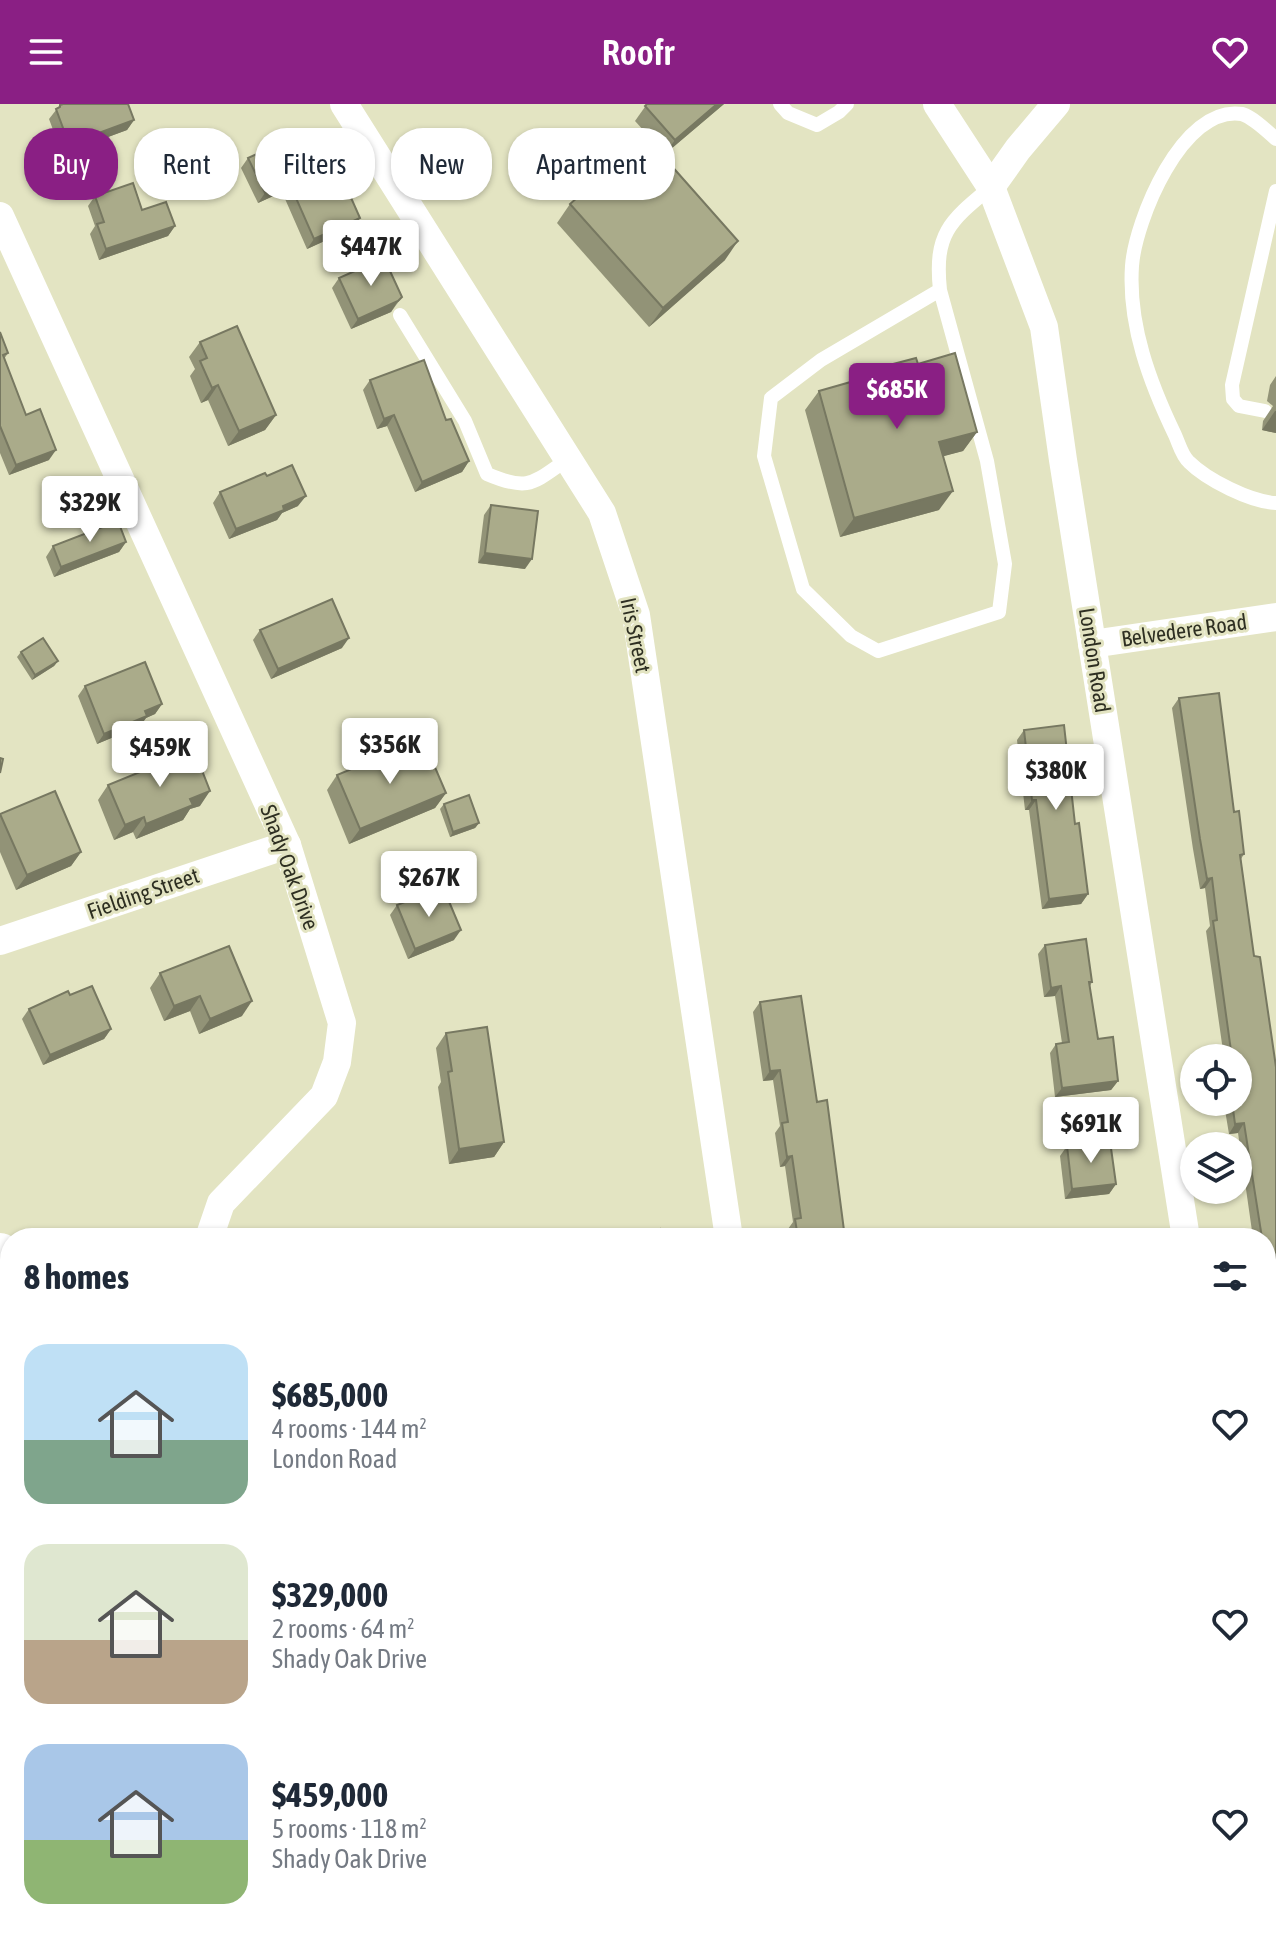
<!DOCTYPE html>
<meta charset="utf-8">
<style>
:root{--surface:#fff;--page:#f2f2f3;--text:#1f2937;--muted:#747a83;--accent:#8a1f84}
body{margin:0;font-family:"Asap Condensed",sans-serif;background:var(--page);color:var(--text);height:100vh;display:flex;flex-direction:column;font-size:30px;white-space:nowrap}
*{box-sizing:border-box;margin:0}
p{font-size:26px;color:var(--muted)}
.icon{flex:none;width:44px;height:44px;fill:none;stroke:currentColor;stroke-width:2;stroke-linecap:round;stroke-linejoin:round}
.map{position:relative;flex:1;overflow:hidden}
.side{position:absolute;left:0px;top:1124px;width:1276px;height:712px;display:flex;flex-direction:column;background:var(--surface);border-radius:32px 32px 0 0;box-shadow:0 2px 6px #0004}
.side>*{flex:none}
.hud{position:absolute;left:24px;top:24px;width:800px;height:72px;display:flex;gap:16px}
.controls{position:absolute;left:1180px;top:940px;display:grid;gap:16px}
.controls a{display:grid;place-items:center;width:72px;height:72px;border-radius:50%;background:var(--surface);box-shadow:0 2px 6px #0004;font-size:40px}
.price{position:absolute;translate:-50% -68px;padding:0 18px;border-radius:8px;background:#fff;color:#222;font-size:26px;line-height:52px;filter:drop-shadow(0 2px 4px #0008)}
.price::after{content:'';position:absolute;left:50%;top:48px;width:24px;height:18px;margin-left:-12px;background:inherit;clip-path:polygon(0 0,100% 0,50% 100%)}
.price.current{background:var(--accent);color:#fff}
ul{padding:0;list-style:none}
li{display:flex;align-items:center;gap:24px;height:200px;padding:0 24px}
li span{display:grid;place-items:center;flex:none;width:224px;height:160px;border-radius:24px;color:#555}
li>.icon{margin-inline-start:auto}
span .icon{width:96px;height:96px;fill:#fffc;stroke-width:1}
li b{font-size:34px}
h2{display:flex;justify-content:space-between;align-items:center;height:96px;padding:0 24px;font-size:34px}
.chip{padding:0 28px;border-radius:32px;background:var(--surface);box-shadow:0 2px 6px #0004;font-size:28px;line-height:72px}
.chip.current{background:var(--accent);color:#fff}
header{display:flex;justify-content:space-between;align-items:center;height:104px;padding:0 24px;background:var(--accent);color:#fff;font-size:36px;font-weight:600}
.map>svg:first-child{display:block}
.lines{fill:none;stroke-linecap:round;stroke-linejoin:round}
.service{stroke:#fff;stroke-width:14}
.minor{stroke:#fff;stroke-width:28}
.motorway{stroke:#fff;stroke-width:44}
.wall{fill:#929377}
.shaded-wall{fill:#777861}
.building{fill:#aaab8a;stroke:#777861;stroke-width:2}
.labels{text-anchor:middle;stroke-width:6;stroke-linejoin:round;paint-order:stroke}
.street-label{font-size:22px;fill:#2e2f22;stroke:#e3e4c2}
</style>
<header><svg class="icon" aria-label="menu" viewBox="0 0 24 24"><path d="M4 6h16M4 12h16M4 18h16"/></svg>Roofr<svg class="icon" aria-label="heart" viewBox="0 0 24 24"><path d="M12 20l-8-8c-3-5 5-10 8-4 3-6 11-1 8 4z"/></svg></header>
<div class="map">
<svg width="1276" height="1836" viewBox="0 0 1276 1836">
<rect width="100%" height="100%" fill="#e3e4c2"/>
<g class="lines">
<!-- service -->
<g class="service">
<polyline points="780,0 788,9 817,21 839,8 847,0"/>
<path d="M1276 35C1267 27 1254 14 1242 10 1182 0 1135 118 1132 162 1128 221 1150 279 1175 331 1179 340 1182 352 1189 358 1207 376 1251 398 1276 399"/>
<path d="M940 186 821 256 771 294 764 352 803 485 851 532 878 547 999 508 1005 460 987 357 940 186C934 129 950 117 991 83"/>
<path d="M400 211 465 317 487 370C529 388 533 379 568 355"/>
<polyline points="1265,307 1239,302 1233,295 1232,281 1276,87"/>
</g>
<!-- minor -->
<g class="minor">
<polyline points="344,0 602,409 636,511 729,1134"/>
<polyline points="937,0 991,83 1044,223 1063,356 1186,1134"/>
<polyline points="991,83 1018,45 1056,0"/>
<polyline points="0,112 287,741 342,919 337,958 324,992 221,1099 209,1134"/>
<polyline points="1092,540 1276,513"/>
<polyline points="0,837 287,741"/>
<polyline points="1266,1643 1276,1707"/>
<polyline points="829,1826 831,1836"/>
</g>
<!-- motorway -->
<g class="motorway">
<polyline points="0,1151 10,1166"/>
<polyline points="0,1800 10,1805"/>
<polyline points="54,1826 75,1836"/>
<polyline points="421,1826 431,1836"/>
</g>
</g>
<!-- wall -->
<g class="wall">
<polygon points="647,0 724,0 665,50 635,17"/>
<polygon points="60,1 134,16 127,26 62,50 49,15"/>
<polygon points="248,54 322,80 353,124 307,145 282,88 258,99 241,64"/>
<polygon points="95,92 142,106 175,122 168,132 99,156 90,130 95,122 88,102"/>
<polygon points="570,100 725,156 649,223 557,119"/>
<polygon points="339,174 402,193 391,208 351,225 332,184"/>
<polygon points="0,228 8,249 4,255 26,311 49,356 9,371 0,349"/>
<polygon points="200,238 276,311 265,326 228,342 208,296 201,299 190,272 195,265 189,253"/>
<polygon points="918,260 977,328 963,347 943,352 939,406 840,433 805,306 819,287 853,277 859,269"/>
<polygon points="1276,272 1276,329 1262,326 1263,317 1273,302 1267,297 1270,281"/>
<polygon points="370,276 446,316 469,357 462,368 415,388 387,322 377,325 363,286"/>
<polygon points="267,372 298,402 282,409 277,416 229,435 213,399 220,388"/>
<polygon points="491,401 525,465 478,459 484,411"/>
<polygon points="126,438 119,448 54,473 46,453 53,442"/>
<polygon points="260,526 342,544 271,575 253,536"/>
<polygon points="21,548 58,557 54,562 32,576 17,553"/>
<polygon points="85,582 162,600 155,610 146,614 140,622 97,640 78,592"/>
<polygon points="1179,594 1234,708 1244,750 1241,755 1254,852 1276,963 1276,1289 1266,1221 1266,1134 1253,1134 1238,1029 1229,1030 1225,1006 1230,998 1238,998 1238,954 1224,954 1206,827 1210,822 1205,784 1200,785 1193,745 1172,604"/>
<polygon points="1024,626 1075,720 1088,790 1081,800 1042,805 1029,706 1025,706 1017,636"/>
<polygon points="416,660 446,689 435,704 349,740 327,686 337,671"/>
<polygon points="108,681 200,702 190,705 183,716 136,735 133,728 114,736 98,696"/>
<polygon points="444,700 479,719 475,724 450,733 440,705"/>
<polygon points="0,711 81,748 71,762 16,786 0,748"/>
<polygon points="427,795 454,836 408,855 390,811 397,801"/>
<polygon points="1045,841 1092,878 1090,882 1098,935 1118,977 1111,986 1055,993 1050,949 1056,940 1062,939 1055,892 1044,893 1038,850"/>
<polygon points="160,869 242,912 199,930 190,907 164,917 150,884"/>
<polygon points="70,891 111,925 104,935 43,961 22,915 29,905"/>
<polygon points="760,898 817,998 845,1134 789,1134 788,1125 793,1118 785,1062 780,1063 775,1029 780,1022 773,976 763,977 753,908"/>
<polygon points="446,929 504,1038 494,1053 449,1060 438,983 441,978 436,944"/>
<polygon points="1067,1042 1116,1080 1109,1090 1065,1095 1060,1052"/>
</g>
<!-- shaded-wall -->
<g class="shaded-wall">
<polygon points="717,0 724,0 665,50 675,36"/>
<polygon points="134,16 127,26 62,50 69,40"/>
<polygon points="289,78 282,88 258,99 265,89"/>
<polygon points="360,114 353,124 307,145 314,135"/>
<polygon points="175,122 168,132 99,156 106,145"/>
<polygon points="738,137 725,156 649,223 663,204"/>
<polygon points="398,197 391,208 351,225 358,215"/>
<polygon points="218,281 208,296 201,299 212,284"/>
<polygon points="1275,307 1276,307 1276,329 1262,326"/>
<polygon points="276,311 265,326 228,342 239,327"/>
<polygon points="394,311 387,322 377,325 384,315"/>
<polygon points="977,328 963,347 926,357 939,338"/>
<polygon points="56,346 49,356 9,371 16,361"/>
<polygon points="469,357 462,368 415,388 422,378"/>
<polygon points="953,387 939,406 840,433 854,414"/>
<polygon points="306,392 298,402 282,409 277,416 229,435 236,425"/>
<polygon points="126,438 119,448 54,473 61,463"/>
<polygon points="485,449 532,455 525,465 478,459"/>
<polygon points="349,534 342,544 271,575 278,565"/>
<polygon points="58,557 54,562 32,576 35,571"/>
<polygon points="162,600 155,610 146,614 140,622 97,640 104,630 145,607"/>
<polygon points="210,687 200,702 190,705 183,716 136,735 146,720 190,695"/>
<polygon points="446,689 435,704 349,740 360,725"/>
<polygon points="1032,696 1036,696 1029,706 1025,706"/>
<polygon points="144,713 133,728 114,736 125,721"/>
<polygon points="479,719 475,724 450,733 453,728"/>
<polygon points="81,748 71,762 16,786 27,771"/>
<polygon points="1212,774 1205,784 1200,785 1207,775"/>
<polygon points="1088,790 1081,800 1042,805 1049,795"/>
<polygon points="461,826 454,836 408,855 415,845"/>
<polygon points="1061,882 1055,892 1044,893 1051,884"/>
<polygon points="200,892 190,907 164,917 174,902"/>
<polygon points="252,897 242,912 199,930 210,915"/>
<polygon points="111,925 104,935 43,961 50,951"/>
<polygon points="780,966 773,976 763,977 770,967"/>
<polygon points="1118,977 1111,986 1055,993 1062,984"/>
<polygon points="1244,1019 1238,1029 1229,1030 1235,1020"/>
<polygon points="504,1038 494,1053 449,1060 459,1045"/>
<polygon points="792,1052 785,1062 780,1063 787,1053"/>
<polygon points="1116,1080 1109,1090 1065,1095 1072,1085"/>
</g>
<!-- building -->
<g class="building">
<polygon points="63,0 128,0 134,16 69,40 56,5 60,3 60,1"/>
<polygon points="647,0 717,0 675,36 645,2"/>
<polygon points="300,31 322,80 341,71 360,114 314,135 289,78 265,89 248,54"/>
<polygon points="646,33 738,137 663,204 570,100"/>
<polygon points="133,79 142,106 166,98 175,122 106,145 97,120 104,118 95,92"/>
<polygon points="384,154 402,193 398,197 358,215 339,174"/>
<polygon points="237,222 276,311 239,327 218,281 212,284 200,257 207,254 200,238"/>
<polygon points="0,228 8,249 3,251 26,311 40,305 56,346 16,361 0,322"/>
<polygon points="955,249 977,328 939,338 953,387 854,414 819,287 861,275 859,269 916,254 918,260"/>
<polygon points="424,256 446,316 451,315 469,357 422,378 394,311 384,315 370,276"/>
<polygon points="292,361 306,392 283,402 284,406 236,425 220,388 265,369 267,372"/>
<polygon points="491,401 538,407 532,455 485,449"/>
<polygon points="118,417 126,438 61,463 53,442"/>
<polygon points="332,495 349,534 278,565 260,526"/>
<polygon points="43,534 58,557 35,571 21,548"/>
<polygon points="145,558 162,600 145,607 147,612 104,630 85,582"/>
<polygon points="1219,589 1234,708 1239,707 1244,750 1240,751 1254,852 1260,853 1276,963 1276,1232 1266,1164 1266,1134 1262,1134 1244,1019 1235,1020 1232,998 1238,998 1238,954 1232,954 1213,817 1217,816 1212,774 1207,775 1200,735 1179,594"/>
<polygon points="1064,621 1075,720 1079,719 1088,790 1049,795 1036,696 1032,696 1024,626"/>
<polygon points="409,641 416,660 431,654 446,689 360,725 337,671"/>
<polygon points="194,646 210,687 190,695 193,701 146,720 144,713 125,721 108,681"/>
<polygon points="0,654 3,655 0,669"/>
<polygon points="55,687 81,748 27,771 0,710"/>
<polygon points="469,691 479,719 453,728 444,700"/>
<polygon points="445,788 461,826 415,845 397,801 425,790 427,795"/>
<polygon points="1086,835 1092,878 1089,878 1098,935 1113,933 1118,977 1062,984 1056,940 1069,938 1061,882 1051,884 1045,841"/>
<polygon points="229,842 252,897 210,915 200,892 174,902 160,869"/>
<polygon points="92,882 111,925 50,951 29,905 68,887 70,891"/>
<polygon points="801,892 817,998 827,996 845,1134 798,1134 795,1115 801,1114 792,1052 787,1053 782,1019 788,1018 780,966 770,967 760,898"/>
<polygon points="487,923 504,1038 459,1045 448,968 452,967 446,929"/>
<polygon points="1110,1037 1116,1080 1072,1085 1067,1042"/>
<polygon points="660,1125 662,1134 613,1134"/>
<polygon points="372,1127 374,1134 349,1134"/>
<polygon points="408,1127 410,1134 381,1134"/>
<polygon points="945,1826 1069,1826 1071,1836 909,1836 908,1831"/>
</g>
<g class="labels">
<!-- street labels -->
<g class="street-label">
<text transform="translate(1184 526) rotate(-8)" y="8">Belvedere Road</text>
<text transform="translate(636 531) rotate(78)" y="8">Iris Street</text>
<text transform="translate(1095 556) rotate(81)" y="8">London Road</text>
<text transform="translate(290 763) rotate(70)" y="8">Shady Oak Drive</text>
<text transform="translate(143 789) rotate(-19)" y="8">Fielding Street</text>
</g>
</g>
</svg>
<div class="controls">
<a><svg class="icon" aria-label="locate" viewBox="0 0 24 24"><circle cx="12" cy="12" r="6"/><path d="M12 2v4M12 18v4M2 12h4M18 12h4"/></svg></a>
<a><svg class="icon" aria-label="layers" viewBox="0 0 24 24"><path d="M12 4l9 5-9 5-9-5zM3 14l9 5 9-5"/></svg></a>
</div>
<b class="price" style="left:371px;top:184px">$447K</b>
<b class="price current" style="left:897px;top:327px">$685K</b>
<b class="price" style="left:90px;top:440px">$329K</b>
<b class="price" style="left:390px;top:682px">$356K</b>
<b class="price" style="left:160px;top:685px">$459K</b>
<b class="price" style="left:1056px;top:708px">$380K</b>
<b class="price" style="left:429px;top:815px">$267K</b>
<b class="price" style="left:1091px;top:1061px">$691K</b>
<div class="hud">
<a class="chip current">Buy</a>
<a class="chip">Rent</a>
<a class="chip">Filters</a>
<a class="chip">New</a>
<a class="chip">Apartment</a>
</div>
<section class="side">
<h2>8 homes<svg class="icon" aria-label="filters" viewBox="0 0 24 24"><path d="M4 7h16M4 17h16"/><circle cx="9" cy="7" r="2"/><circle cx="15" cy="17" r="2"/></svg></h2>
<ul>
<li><span style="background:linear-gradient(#bfe0f5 60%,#7fa58c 0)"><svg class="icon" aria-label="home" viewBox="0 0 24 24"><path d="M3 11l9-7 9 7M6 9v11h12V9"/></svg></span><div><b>$685,000</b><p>4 rooms · 144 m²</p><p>London Road</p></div><svg class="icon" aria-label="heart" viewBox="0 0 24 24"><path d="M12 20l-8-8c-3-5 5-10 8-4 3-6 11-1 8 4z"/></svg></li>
<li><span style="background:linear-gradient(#dfe7d0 60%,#b9a48a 0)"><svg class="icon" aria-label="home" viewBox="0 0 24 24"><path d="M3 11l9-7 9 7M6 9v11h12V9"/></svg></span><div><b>$329,000</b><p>2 rooms · 64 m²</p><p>Shady Oak Drive</p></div><svg class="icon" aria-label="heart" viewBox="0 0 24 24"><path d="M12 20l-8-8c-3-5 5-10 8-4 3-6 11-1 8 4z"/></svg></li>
<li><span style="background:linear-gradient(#a9c7e8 60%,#8fb573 0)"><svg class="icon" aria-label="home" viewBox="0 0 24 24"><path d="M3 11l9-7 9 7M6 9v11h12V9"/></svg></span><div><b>$459,000</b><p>5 rooms · 118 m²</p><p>Shady Oak Drive</p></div><svg class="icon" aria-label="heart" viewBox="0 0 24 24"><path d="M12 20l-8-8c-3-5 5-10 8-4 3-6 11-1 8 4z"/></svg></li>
</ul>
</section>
</div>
